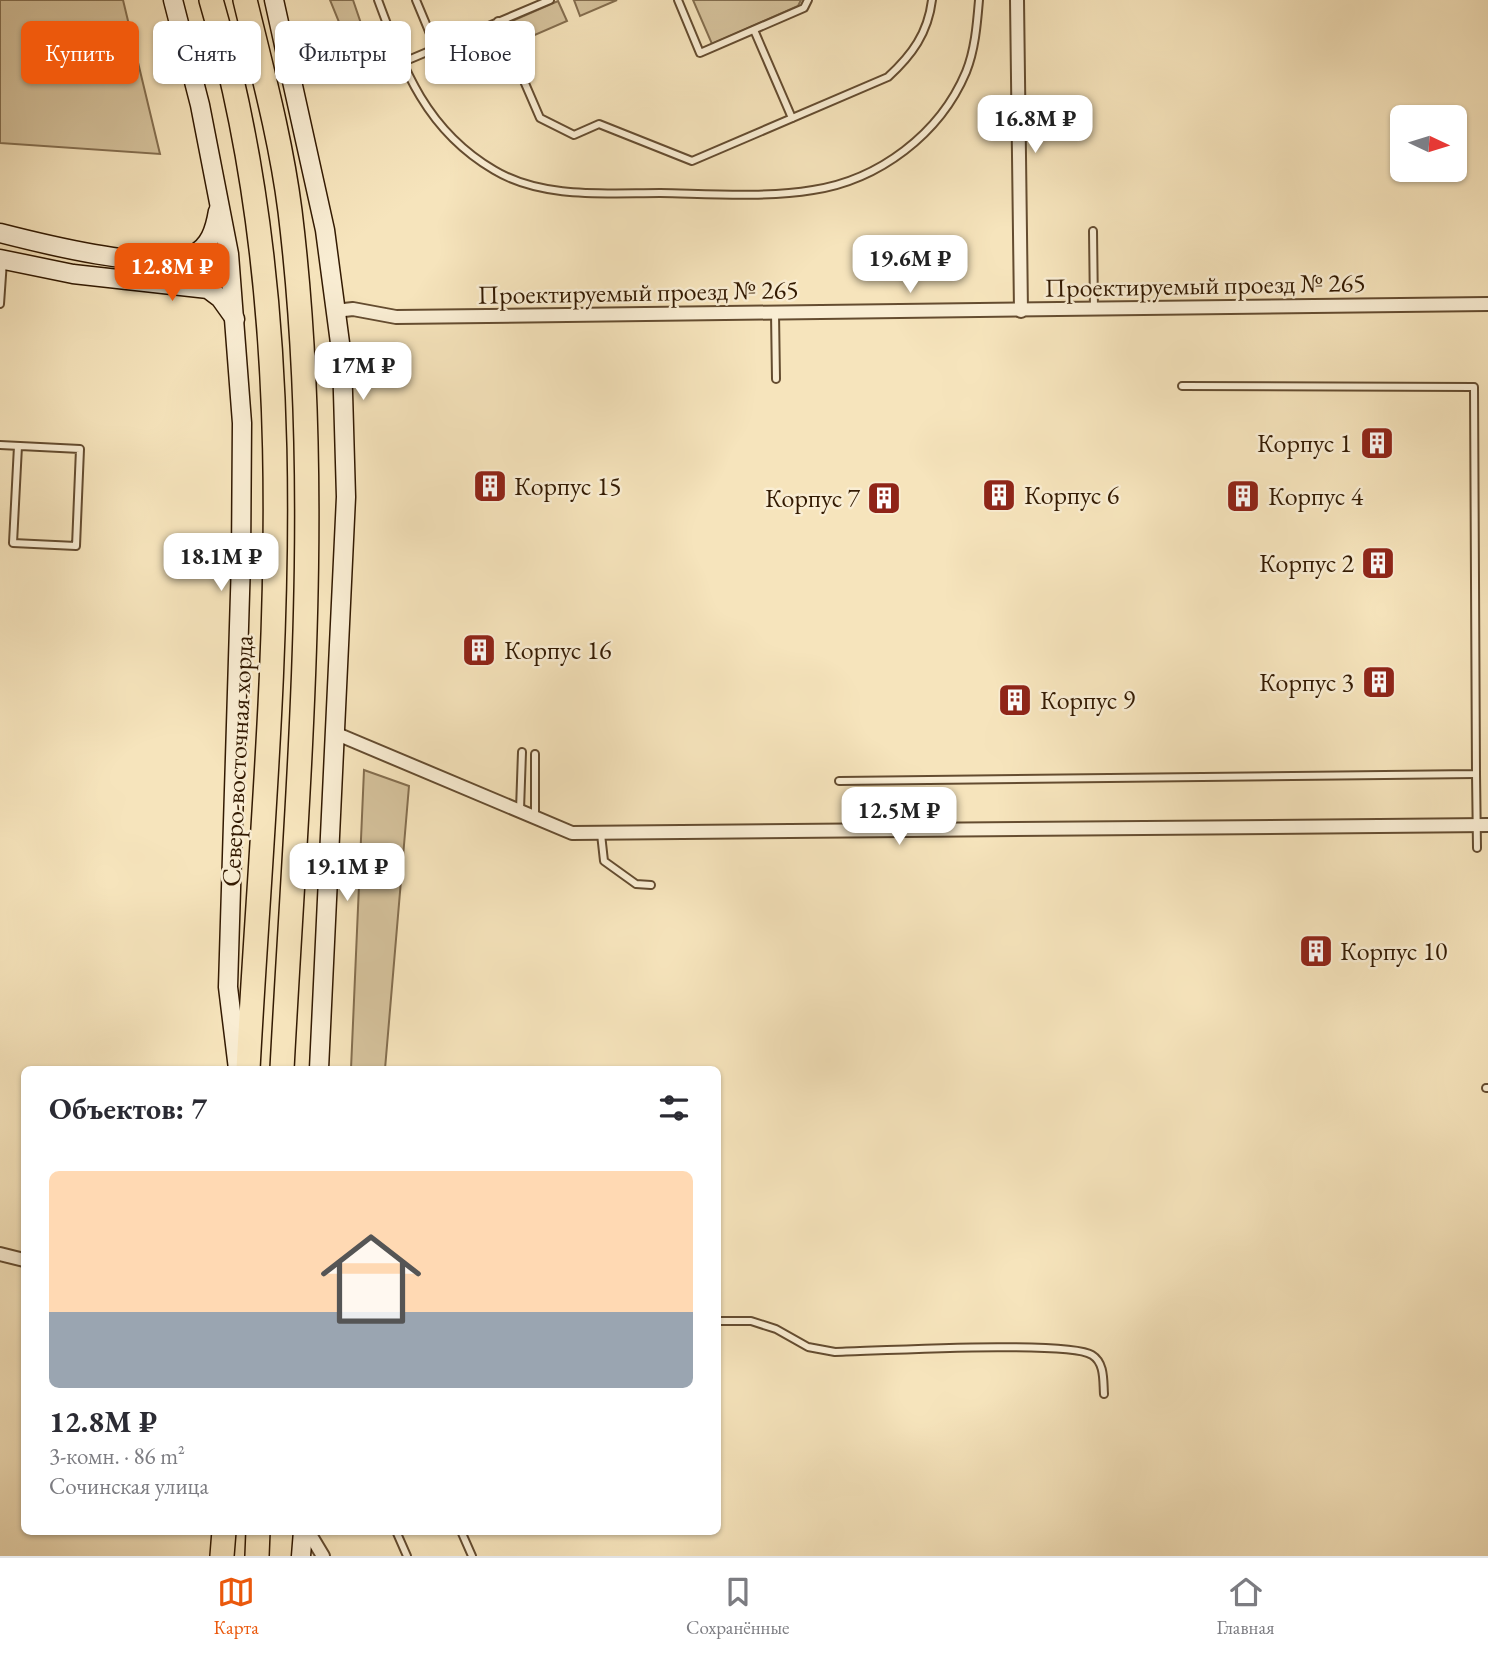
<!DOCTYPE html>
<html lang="ru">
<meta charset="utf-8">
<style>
:root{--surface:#fff;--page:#f2f2f3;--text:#2b2b33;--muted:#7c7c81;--line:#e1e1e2;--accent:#ea580c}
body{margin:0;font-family:"EB Garamond",serif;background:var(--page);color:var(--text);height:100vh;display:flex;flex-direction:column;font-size:26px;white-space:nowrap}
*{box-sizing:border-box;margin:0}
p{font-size:23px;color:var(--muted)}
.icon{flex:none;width:38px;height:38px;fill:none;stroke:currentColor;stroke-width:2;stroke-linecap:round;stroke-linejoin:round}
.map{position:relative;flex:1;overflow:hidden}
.side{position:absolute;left:21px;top:1066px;width:700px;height:469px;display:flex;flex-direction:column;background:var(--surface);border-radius:10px;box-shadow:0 2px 5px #0004}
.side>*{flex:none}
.guide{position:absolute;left:21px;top:21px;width:700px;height:63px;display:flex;gap:14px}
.needle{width:46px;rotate:94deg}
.controls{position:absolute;left:1390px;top:105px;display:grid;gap:14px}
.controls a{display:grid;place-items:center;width:77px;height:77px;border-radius:10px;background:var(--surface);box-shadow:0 2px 5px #0004;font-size:35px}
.price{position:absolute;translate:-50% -60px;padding:0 16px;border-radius:14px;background:#fff;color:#222;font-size:23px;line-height:46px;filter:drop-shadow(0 2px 4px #0008)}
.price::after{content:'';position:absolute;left:50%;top:42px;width:21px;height:16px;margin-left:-10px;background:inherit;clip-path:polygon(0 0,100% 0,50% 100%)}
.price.current{background:var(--accent);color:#fff}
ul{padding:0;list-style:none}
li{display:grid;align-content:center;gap:14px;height:371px;padding:0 28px}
li span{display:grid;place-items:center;height:217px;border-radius:10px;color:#555}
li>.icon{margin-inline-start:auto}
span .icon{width:126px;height:126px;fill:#fffc;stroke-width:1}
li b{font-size:30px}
h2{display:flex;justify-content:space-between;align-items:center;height:84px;padding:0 28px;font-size:30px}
.tag{padding:0 24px;border-radius:10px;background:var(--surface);box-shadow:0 2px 5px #0004;font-size:24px;line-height:63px}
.tag.current{background:var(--accent);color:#fff}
.tabs{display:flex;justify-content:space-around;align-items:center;height:98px;border-top:2px solid var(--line);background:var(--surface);font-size:19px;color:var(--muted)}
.tabs a{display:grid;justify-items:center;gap:4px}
.tabs .current{color:var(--accent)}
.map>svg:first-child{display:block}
.green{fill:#d5c29c;stroke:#846e4f;stroke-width:2}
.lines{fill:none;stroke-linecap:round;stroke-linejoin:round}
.lane-casing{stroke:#644c30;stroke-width:10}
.street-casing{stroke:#644c30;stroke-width:16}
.secondary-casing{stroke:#331a02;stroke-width:21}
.highway-casing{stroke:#331a02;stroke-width:26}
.lane{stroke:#f9edd3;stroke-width:6}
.street{stroke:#f9edd3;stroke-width:12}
.secondary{stroke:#f9edd3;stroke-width:18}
.highway{stroke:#f6e4bc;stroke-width:23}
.labels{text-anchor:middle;stroke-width:5;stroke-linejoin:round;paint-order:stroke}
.street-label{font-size:26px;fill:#331a02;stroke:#f9edd3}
.poi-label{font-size:26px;fill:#331a02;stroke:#f9edd3;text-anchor:start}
</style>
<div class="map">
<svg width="1488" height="1556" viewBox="0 0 1488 1556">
<rect width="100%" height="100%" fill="#f6e4bc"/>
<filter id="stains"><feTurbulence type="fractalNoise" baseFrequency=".00286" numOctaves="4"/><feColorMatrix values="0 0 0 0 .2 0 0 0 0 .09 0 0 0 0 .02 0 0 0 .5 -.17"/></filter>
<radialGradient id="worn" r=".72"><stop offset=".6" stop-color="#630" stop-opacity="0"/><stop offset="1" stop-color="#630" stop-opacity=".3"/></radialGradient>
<!-- green -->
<g class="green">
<polygon points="0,0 123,0 160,154 0,143"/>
<polygon points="330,0 353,0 371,53 354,59"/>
<polygon points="574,0 617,0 580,16"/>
<polygon points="693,0 801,0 798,6 712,44"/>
<polygon points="558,1 567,21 521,41 512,21"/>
<polygon points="364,770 409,786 385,1069 351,1069"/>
</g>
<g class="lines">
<!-- lane casing -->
<g class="lane-casing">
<g id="lane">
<path d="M378 0C404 70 426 130 494 170 542 199 606 193 660 193 710 194 764 198 813 190 879 180 940 134 966 72 975 50 977 24 979 0"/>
<polyline points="416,0 436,48"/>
<polyline points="678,0 700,53 804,8 808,0"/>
<path d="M498 21 540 118 574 135 599 124 692 161 888 77C912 55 928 33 932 0"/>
<polyline points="754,30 792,118"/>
<polyline points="375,67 401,63 550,0"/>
<polyline points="1093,231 1094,309"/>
<polyline points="0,304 3,261"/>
<polyline points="775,313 776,379"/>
<polyline points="0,445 80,449 76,546 13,543 18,446"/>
<polyline points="1476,774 1477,848"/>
<polyline points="839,781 1476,774 1474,387 1182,386"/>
<polyline points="520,810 522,752"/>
<polyline points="535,817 535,754"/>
<polyline points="601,834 604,861 636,884 651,885"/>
<polyline points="1486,1088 1488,1088"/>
<path d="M718 1321H751L776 1329 808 1347 835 1352C875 1351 1069 1340 1092 1355 1105 1363 1103 1381 1104 1394"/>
<polyline points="396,1531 407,1556"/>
<polyline points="461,1531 472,1556"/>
</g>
</g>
<!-- street casing -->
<g class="street-casing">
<g id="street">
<polyline points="1017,0 1021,311"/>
<polyline points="335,311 353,309 396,317 1488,304"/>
<polyline points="337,734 572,833 1488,825"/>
<polyline points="0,1254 24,1260"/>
<polyline points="308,1531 323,1556"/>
</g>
</g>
<!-- secondary casing -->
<g class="secondary-casing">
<g id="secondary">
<polyline points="173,0 200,105 229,254 242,423 241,561 228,987 238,1069"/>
<polyline points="274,0 325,230 342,358 346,497 319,1069"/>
<path d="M0 233C39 243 157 273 192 255 210 247 215 229 218 211"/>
<polyline points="0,259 73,274 208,289 220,298 235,319"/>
<polyline points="301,1556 303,1531"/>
</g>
</g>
<!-- highway casing -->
<g class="highway-casing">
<g id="highway">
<path d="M211 0C314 347 267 714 248 1069"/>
<path d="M245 0C262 70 281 140 290 211 325 496 297 784 282 1069"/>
<polyline points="222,1556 224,1531"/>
<polyline points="257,1556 258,1531"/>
</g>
</g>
<!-- lane -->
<use href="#lane" class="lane"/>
<!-- street -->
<use href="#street" class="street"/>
<!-- secondary -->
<use href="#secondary" class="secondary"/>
<!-- highway -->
<use href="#highway" class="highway"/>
</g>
<!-- icons -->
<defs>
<g id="building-square" transform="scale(1.75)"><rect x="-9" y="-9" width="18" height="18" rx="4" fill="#8f2418" stroke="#f9edd3"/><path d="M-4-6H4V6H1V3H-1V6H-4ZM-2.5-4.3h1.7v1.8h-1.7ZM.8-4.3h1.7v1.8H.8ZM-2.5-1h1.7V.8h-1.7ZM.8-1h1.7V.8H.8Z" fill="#fff"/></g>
</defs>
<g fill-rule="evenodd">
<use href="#building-square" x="1377" y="443"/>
<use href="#building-square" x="490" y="486"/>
<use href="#building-square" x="999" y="495"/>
<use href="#building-square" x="1243" y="496"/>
<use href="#building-square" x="884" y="498"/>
<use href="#building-square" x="1378" y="563"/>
<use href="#building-square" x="479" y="650"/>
<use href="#building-square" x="1379" y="682"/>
<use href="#building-square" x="1015" y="700"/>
<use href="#building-square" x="1316" y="951"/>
</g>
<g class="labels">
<!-- street labels -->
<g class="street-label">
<text transform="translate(1205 285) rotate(-1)" y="9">Проектируемый проезд № 265</text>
<text transform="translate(638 292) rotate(-1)" y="9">Проектируемый проезд № 265</text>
<text transform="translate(237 761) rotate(-87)" y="9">Северо-восточная хорда</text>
</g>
<!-- poi labels -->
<g class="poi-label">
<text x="1352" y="452" text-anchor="end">Корпус 1</text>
<text x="514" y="495">Корпус 15</text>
<text x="1024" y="504">Корпус 6</text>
<text x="1268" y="505">Корпус 4</text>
<text x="860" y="507" text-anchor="end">Корпус 7</text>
<text x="1354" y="572" text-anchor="end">Корпус 2</text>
<text x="504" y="659">Корпус 16</text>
<text x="1354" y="691" text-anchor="end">Корпус 3</text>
<text x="1040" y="709">Корпус 9</text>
<text x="1340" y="960">Корпус 10</text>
</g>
</g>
<rect width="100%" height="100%" filter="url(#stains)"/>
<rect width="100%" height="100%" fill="url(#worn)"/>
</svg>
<div class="controls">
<a><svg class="needle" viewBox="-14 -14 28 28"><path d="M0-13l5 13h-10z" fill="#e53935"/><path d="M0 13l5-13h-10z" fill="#7c7c81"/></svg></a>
</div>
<b class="price" style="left:1035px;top:155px">16.8M ₽</b>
<b class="price" style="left:910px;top:295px">19.6M ₽</b>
<b class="price current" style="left:172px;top:303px">12.8M ₽</b>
<b class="price" style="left:363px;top:402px">17M ₽</b>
<b class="price" style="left:221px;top:593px">18.1M ₽</b>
<b class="price" style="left:899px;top:847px">12.5M ₽</b>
<b class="price" style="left:347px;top:903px">19.1M ₽</b>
<div class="guide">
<a class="tag current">Купить</a>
<a class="tag">Снять</a>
<a class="tag">Фильтры</a>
<a class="tag">Новое</a>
</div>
<section class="side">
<h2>Объектов: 7<svg class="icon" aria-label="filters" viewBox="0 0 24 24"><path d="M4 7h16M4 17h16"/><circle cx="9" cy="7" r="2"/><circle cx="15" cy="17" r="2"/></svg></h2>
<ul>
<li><span style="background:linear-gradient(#ffd9b3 65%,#9aa5b1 0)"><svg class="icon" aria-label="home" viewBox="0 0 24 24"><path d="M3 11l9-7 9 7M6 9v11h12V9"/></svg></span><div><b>12.8M ₽</b><p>3-комн. · 86 m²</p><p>Сочинская улица</p></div></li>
</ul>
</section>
</div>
<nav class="tabs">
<a class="current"><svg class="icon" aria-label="map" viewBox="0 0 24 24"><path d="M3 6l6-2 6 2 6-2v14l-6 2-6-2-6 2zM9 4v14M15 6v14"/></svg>Карта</a>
<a><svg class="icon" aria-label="saved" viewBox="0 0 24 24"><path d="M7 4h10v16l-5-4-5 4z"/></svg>Сохранённые</a>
<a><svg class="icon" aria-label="home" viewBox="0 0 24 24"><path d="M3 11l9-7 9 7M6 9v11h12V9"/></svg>Главная</a>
</nav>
